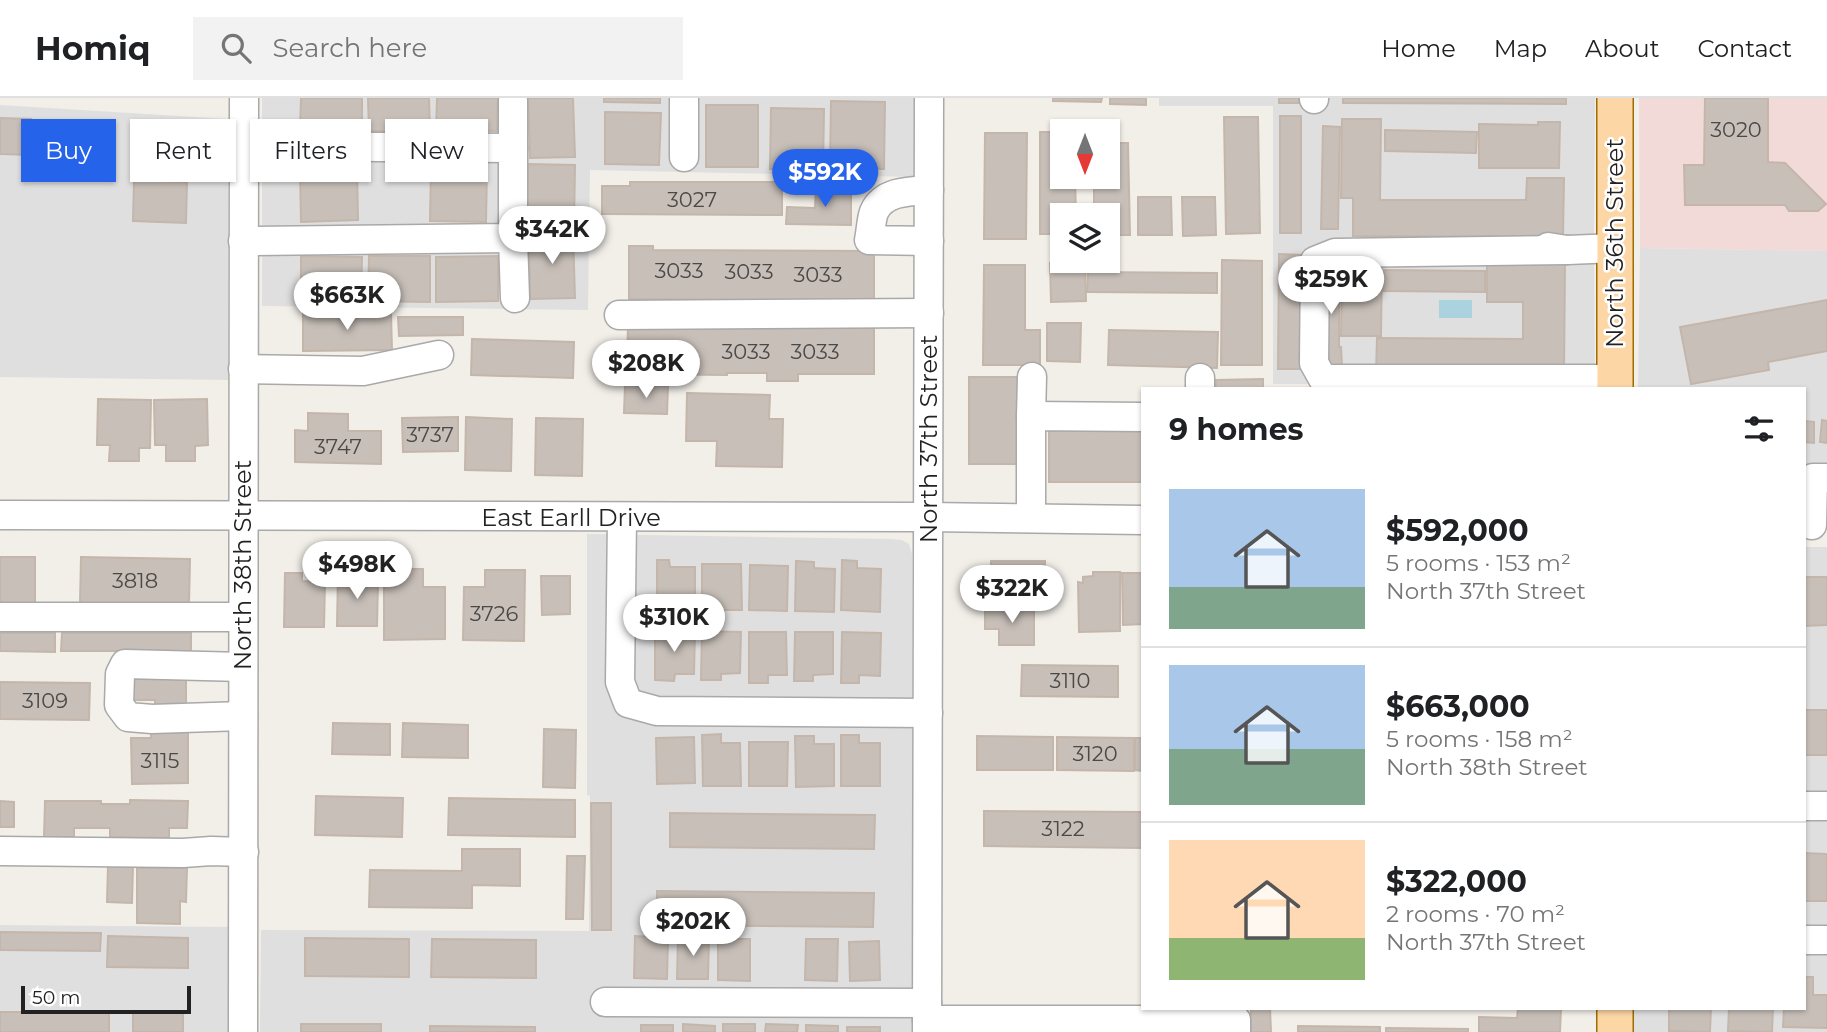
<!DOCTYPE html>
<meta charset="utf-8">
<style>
:root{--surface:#fff;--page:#f2f2f2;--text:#202124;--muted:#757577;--line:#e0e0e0;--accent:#2563eb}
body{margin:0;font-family:Montserrat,sans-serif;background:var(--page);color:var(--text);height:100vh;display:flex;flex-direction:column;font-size:26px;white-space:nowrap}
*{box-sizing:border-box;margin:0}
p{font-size:23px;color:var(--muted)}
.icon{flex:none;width:38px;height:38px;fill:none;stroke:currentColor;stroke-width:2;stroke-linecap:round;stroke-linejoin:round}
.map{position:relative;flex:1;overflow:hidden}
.panel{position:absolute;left:1141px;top:289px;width:665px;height:623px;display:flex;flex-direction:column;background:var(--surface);border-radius:0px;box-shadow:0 2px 5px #0004}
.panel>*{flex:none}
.top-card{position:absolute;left:21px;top:21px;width:665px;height:63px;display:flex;gap:14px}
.needle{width:46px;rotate:180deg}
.controls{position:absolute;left:1050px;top:21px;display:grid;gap:14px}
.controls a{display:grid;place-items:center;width:70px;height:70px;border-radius:0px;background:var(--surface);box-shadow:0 2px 5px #0004;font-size:35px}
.scale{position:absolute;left:21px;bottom:18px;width:170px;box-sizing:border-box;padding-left:7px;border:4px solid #222;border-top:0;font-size:19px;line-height:24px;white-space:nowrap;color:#222;-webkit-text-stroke:5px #fff;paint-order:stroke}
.price{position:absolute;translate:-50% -60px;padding:0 16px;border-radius:24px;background:#fff;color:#222;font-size:23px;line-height:46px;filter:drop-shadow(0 2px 4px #0008)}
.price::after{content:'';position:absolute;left:50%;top:42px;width:21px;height:16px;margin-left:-10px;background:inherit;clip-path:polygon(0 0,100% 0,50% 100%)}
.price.active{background:var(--accent);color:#fff}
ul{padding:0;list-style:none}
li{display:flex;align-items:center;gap:21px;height:175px;padding:0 28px}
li+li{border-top:2px solid var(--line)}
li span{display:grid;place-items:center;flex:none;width:196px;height:140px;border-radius:0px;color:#555}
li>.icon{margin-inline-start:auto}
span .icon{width:84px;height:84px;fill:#fffc;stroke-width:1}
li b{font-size:30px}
h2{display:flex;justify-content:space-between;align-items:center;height:84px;padding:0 28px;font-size:30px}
.pill{padding:0 24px;border-radius:0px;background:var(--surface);box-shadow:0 2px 5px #0004;font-size:24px;line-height:63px}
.pill.active{background:var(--accent);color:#fff}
header{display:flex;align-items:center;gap:42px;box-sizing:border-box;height:98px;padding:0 35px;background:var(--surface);border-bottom:2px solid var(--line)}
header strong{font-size:33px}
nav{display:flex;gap:38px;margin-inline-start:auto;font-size:24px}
.search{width:490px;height:63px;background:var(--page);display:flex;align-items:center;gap:18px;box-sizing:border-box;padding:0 24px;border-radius:0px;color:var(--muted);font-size:26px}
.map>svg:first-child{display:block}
.residential{fill:#e0dfdf}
.commercial{fill:#f2dad9}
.water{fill:#aad3df}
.building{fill:#c7bfb8;stroke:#c4b6ab;stroke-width:2}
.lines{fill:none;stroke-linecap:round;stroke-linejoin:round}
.minor-casing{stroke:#a9a9a9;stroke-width:31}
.major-casing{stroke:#a06b00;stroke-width:38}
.minor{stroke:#fff;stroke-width:28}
.major{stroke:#fcd6a4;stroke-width:35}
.labels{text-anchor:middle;stroke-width:5;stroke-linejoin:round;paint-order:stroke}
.number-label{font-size:21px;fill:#4b4948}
.street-label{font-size:24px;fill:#222;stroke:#fff}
</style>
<header>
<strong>Homiq</strong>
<div class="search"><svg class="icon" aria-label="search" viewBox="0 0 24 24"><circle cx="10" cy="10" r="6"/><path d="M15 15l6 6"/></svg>Search here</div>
<nav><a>Home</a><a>Map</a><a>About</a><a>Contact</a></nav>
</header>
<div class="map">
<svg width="1827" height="934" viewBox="0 0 1827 934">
<rect width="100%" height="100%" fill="#f2efe9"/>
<!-- residential -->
<g class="residential">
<polygon points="262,0 915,0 915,79 590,72 588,212 262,208"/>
<polygon points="1159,0 1595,0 1594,146 1595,286 1273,286 1273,8 1159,8"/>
<polygon points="0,7 228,21 228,282 0,279"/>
<polygon points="1640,150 1827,153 1827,408 1804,407 1804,290 1638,290"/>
<polygon points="587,436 891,441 902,442 909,446 912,456 913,934 260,934 261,832 589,833 590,698 587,697"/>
<polygon points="1804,449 1827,449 1827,934 1632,934 1632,910 1804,910"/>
<polygon points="0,827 230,829 229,934 0,934"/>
</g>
<!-- commercial -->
<polygon class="commercial" points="1639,0 1827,0 1827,153 1640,150"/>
<!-- water -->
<rect class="water" x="1439" y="202" width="33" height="18"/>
<!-- building -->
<g class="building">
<polygon points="301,0 362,0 362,32 300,31"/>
<polygon points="368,0 429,0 430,33 369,33"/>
<polygon points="437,0 498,0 497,33 436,32"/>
<polygon points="528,0 573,0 575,59 530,60"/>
<polygon points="604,0 660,0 660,5 604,4"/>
<polygon points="1053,0 1102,0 1101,4 1053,3"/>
<polygon points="1110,0 1146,0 1146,7 1110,6"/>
<rect x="1279" y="0" width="20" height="5"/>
<polygon points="1343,0 1566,0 1566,6 1343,5"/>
<polygon points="1705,0 1768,0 1768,64 1785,65 1826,106 1818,113 1789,113 1785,107 1685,107 1684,67 1704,67"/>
<polygon points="831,3 885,4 884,71 830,70"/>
<rect x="706" y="7" width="52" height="62"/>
<polygon points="771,10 824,11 823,72 770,71"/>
<polygon points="605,14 661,15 659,67 605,66"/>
<rect x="1280" y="18" width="21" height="117"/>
<polygon points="1224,19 1258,19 1260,135 1226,136"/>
<polygon points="0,20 31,21 31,57 0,56"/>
<polygon points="1342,21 1381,21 1380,102 1526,102 1527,80 1564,80 1563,139 1353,138 1353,100 1341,100"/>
<polygon points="1538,24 1560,24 1559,70 1479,70 1479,26 1538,27"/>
<polygon points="1323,28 1340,29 1338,131 1321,131"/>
<polygon points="1385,32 1477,34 1476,55 1385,53"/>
<polygon points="1040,34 1062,34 1062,79 1075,79 1076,117 1062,117 1062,136 1040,136"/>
<polygon points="985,35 1027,35 1026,141 984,141"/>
<polygon points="1108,45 1128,45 1130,137 1108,137 1108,117 1094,117 1094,79 1108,79"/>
<polygon points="528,66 575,67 574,128 527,127"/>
<polygon points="357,69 358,122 301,124 300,71"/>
<polygon points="431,70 487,72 486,124 430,123"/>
<polygon points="134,82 187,84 186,125 133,123"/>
<polygon points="630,84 782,84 782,117 602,116 602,88 630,88"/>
<polygon points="816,89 851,89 851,127 786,126 787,109 815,110"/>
<polygon points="1138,99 1171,99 1172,137 1138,137"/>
<polygon points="1182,99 1215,99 1216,137 1183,138"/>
<polygon points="573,135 575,200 530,201 529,136"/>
<polygon points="629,148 653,148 653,152 874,153 874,203 629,201"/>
<polygon points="1279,156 1301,157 1300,271 1278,271"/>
<polygon points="301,158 362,159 361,203 301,202"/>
<polygon points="369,158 430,158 430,204 368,203"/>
<polygon points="498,158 498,203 436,204 436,159"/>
<polygon points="1342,161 1382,162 1381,238 1341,238"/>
<polygon points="1222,162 1262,163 1262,267 1221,267"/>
<polygon points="1487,162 1565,163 1564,277 1376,275 1377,240 1523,241 1523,204 1487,204"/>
<polygon points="1050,165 1085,165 1086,203 1051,204"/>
<polygon points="1321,166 1341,166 1341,171 1339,171 1339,249 1341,249 1342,269 1322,269"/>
<polygon points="984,167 1025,167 1025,232 1040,232 1040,267 983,267"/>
<polygon points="1384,172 1485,173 1485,194 1383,193"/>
<polygon points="1088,174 1217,175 1217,195 1087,194"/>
<polygon points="1827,202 1827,253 1768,264 1769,272 1691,286 1680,229"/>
<polygon points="391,215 392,252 303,253 303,216"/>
<polygon points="398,219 463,219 463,237 399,238"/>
<polygon points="628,225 874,226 874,276 798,276 798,283 767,283 767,275 727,275 727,277 627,276"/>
<polygon points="1047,225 1081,225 1080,264 1047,263"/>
<polygon points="1109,232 1218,234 1217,270 1108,267"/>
<polygon points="472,241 574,244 573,280 471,277"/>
<rect x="969" y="279" width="51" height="87"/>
<polygon points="1263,281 1263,290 1216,290 1216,282"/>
<polygon points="625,287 668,288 667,316 624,315"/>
<polygon points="687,295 770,297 769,321 783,321 782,369 716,368 717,343 686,343"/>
<polygon points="98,301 151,302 150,350 139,350 139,363 109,363 110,347 97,347"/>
<polygon points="207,301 208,347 195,348 195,363 166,363 166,347 155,347 154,302"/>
<polygon points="308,315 348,316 348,333 381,333 381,366 295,364 295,332 308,333"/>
<polygon points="458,319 458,353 403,354 402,320"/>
<polygon points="466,319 512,321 511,373 465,372"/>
<polygon points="536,320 583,321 582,378 535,377"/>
<polygon points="1822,322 1827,323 1827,345 1820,344"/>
<polygon points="1804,323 1814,324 1814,345 1804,344"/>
<rect x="1049" y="333" width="94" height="51"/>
<rect x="0" y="459" width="35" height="47"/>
<polygon points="81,459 190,461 189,507 80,506"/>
<polygon points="657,462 669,462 670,469 695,469 695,512 657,512"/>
<polygon points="842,462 857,463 857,470 881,471 880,514 841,512"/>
<polygon points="796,463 814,464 814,470 835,471 834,514 795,513"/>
<polygon points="991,463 1045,463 1044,503 984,502 985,477 991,477"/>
<polygon points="702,466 741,466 742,512 702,512"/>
<polygon points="750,467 788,468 787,513 749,512"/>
<polygon points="384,471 423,471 423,489 445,489 445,541 384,542"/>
<polygon points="485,472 525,472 524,543 463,542 464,489 485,489"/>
<polygon points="338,474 355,474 354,482 378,483 377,528 337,528"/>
<polygon points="1093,474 1120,474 1120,533 1079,534 1078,484 1083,485 1083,479 1093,478"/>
<polygon points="285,475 302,475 302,483 325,484 324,529 284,529"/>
<polygon points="1122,475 1143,475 1143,526 1123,527"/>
<polygon points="541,478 570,478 570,516 542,517"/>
<polygon points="1804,479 1827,479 1827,527 1804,528"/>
<polygon points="985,509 1034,510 1034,547 999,547 999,531 985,531"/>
<polygon points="655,532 695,532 694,576 675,576 674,583 655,582"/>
<polygon points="702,533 741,534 740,575 721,576 721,582 701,582"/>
<polygon points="749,534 786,534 787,577 768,577 768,585 749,585"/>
<polygon points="795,534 833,534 833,576 813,577 813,583 794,583"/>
<polygon points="842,534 881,535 880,578 859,577 859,585 841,585"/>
<polygon points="0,535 55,535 55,554 0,553"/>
<polygon points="62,535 191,535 191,553 61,553"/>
<polygon points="1022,567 1118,568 1118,599 1021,598"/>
<polygon points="131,574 186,575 186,612 155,611 155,602 131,602"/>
<polygon points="0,584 90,585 89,622 0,621"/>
<polygon points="1804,600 1804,612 1827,612 1827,657 1804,657"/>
<polygon points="333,625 390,626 390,657 332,656"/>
<polygon points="403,625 468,627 468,660 402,659"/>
<polygon points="544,631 576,632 575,690 543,689"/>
<polygon points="151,632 188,632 188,685 132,686 131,640 151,640"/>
<polygon points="721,636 721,645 740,645 741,688 703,688 702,637"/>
<polygon points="841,637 859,637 859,645 880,645 880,688 841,688"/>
<polygon points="795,638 814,638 814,646 834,646 834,688 796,689"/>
<polygon points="977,638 1053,639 1053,672 977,672"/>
<polygon points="694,639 695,685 657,686 656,640"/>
<polygon points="1057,639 1134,640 1134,673 1057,672"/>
<polygon points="1135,640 1143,640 1143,673 1135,672"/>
<polygon points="749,644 788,644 787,688 749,688"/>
<polygon points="316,698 403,700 402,739 315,737"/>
<polygon points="449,700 575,702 575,739 448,737"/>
<polygon points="130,702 188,703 187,730 169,730 169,740 110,739 110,730 74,730 74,739 44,739 45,703 101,703 101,706 130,706"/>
<polygon points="0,703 14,704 14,729 0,729"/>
<polygon points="591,705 611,705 611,832 592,832"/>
<polygon points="984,713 1143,714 1143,750 984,748"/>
<polygon points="670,715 875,717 874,751 670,749"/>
<polygon points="462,751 520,751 520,788 472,787 472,810 369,809 370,772 462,773"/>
<polygon points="1804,755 1827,756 1827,803 1804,803"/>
<polygon points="567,758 585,758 583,821 566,821"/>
<polygon points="108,767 133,767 132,805 107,804"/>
<polygon points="137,770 187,770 186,804 180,803 180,826 137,825"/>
<polygon points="657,793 874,795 873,829 657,827"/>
<polygon points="0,834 101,835 100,853 0,852"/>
<polygon points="108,838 188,840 188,870 107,869"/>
<polygon points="635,838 668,840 667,881 634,880"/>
<polygon points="678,839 709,840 708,881 677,881"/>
<polygon points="305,840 409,841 409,879 305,878"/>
<polygon points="432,841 536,842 536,880 431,879"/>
<polygon points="718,841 750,841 750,883 718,882"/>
<polygon points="806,841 838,841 837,883 805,882"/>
<polygon points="879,843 880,882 850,883 849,844"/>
<polygon points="1804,879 1813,879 1813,897 1827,897 1827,930 1783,929 1784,910 1804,910"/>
<polygon points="1251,910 1270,910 1271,934 1251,934"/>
<polygon points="1518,910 1561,911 1560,934 1479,934 1479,919 1517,920"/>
<polygon points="1669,910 1711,910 1710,934 1669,933"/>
<polygon points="1729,910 1773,910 1772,934 1728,933"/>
<polygon points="133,913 183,914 183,934 133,934"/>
<rect x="0" y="914" width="109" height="20"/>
<rect x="301" y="926" width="80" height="8"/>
<polygon points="683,926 715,928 715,934 683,934"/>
<rect x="723" y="926" width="32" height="8"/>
<polygon points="766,926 798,927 797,934 765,934"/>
<rect x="641" y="927" width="32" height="7"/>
<polygon points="806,927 838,928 838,934 806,934"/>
<polygon points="430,928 535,929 535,934 430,934"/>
<polygon points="1298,928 1380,929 1380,934 1298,934"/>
<rect x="847" y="929" width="33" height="5"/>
<polygon points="1386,930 1468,931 1468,934 1386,934"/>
</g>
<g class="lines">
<!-- minor casing -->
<g class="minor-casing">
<g id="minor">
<polyline points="684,0 684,59"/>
<polyline points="1314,0 1314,1"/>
<polyline points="513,3 513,50"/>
<path d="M929 92C910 93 883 93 874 114 871 122 871 133 869 142L929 143"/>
<polyline points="513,140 515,200"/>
<polyline points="243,143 513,140 513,50 244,48"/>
<polyline points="1548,149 1567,152 1616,150"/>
<polyline points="1567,152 1335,155 1315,163 1314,265 1323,281 1615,281"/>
<polyline points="619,217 929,215"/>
<polyline points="243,271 363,273 439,257"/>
<polyline points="1200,290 1200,280"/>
<polyline points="1031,318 1032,279"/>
<polyline points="0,417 928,419 1143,422"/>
<polyline points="622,420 620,584 628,605 657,613 928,615"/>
<polyline points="1031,420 1031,318 1143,319"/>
<polyline points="1812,427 1813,380 1827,380"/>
<polyline points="0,519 243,519"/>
<polyline points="243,618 152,621 128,619 119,607 120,576 125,566 243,569"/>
<polyline points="1804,708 1827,708"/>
<polyline points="0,753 183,755 211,753 244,754"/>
<polyline points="1804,842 1827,842"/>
<polyline points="605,904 927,905"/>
<polyline points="927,922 1236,922 1236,934"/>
<polyline points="243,934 244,0"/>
<polyline points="927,934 929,0"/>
</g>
</g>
<!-- major casing -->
<g class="major-casing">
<g id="major">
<polyline points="1615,0 1615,290"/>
<polyline points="1615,910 1615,934"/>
</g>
</g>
<!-- minor -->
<use href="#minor" class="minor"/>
<!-- major -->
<use href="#major" class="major"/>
</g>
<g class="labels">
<!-- number labels -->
<g class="number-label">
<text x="1736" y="39">3020</text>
<text x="692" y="109">3027</text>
<text x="679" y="180">3033</text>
<text x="749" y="181">3033</text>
<text x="818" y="184">3033</text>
<text x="746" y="261">3033</text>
<text x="815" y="261">3033</text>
<text x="430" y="344">3737</text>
<text x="338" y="356">3747</text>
<text x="135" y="490">3818</text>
<text x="494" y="523">3726</text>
<text x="1070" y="590">3110</text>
<text x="45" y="610">3109</text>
<text x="1095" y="663">3120</text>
<text x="160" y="670">3115</text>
<text x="1063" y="738">3122</text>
</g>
<!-- street labels -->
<g class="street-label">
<text transform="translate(1615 145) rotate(-90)" y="8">North 36th Street</text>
<text transform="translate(929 341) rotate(-90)" y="8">North 37th Street</text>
<text x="571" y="428">East Earll Drive</text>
<text transform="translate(243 467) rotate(-90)" y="8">North 38th Street</text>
</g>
</g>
</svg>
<div class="controls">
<a><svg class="needle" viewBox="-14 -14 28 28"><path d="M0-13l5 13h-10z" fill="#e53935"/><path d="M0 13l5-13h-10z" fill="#757577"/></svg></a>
<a><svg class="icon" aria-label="layers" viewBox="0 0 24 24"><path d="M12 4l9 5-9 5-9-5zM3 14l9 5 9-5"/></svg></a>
</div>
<div class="scale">50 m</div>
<b class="price active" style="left:825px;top:111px">$592K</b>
<b class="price" style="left:552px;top:168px">$342K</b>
<b class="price" style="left:1331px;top:218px">$259K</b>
<b class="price" style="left:347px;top:234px">$663K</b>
<b class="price" style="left:646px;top:302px">$208K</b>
<b class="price" style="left:357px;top:503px">$498K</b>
<b class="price" style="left:1012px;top:527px">$322K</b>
<b class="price" style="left:674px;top:556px">$310K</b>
<b class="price" style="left:693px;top:860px">$202K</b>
<div class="top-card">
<a class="pill active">Buy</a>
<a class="pill">Rent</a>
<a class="pill">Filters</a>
<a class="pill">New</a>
</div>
<section class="panel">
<h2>9 homes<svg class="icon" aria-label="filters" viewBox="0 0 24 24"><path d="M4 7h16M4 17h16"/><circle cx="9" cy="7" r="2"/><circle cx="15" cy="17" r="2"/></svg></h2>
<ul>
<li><span style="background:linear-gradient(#a9c7e8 70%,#7fa58c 0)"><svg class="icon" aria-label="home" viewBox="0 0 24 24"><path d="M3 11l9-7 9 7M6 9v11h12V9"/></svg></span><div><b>$592,000</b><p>5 rooms · 153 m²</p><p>North 37th Street</p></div></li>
<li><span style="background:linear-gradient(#a9c7e8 60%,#7fa58c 0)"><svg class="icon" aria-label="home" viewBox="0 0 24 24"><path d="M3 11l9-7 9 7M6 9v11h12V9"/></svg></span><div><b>$663,000</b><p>5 rooms · 158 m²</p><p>North 38th Street</p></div></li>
<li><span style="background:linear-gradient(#ffd9b3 70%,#8fb573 0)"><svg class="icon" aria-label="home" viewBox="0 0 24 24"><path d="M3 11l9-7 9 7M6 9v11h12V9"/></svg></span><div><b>$322,000</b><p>2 rooms · 70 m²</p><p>North 37th Street</p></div></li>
</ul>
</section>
</div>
